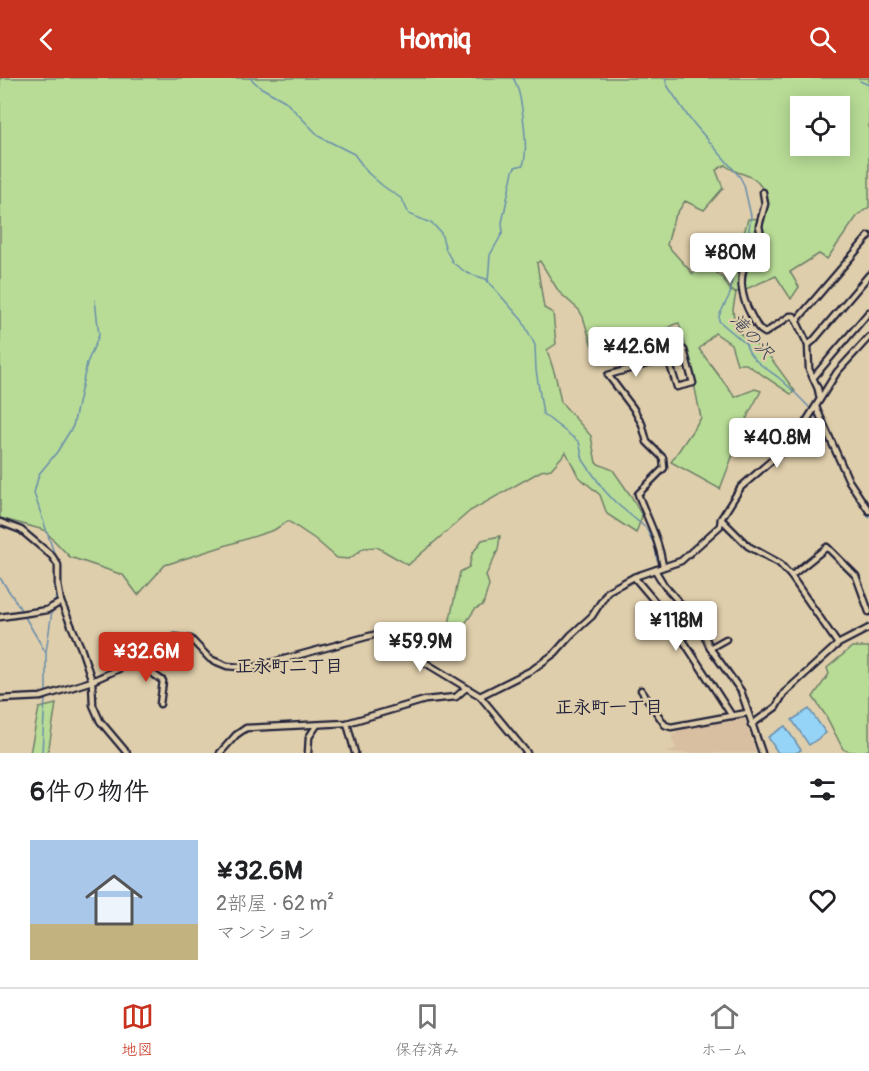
<!DOCTYPE html>
<html lang="ja">
<meta charset="utf-8">
<style>
:root{--surface:#fff;--page:#f6f6f6;--text:#202124;--muted:#757577;--line:#e0e0e0;--accent:#c8321e}
body{margin:0;font-family:Pangolin,"Klee One",sans-serif;background:var(--page);color:var(--text);height:100vh;display:flex;flex-direction:column;font-size:22px;white-space:nowrap}
*{box-sizing:border-box;margin:0}
p{font-size:20px;color:var(--muted)}
.icon{flex:none;width:33px;height:33px;fill:none;stroke:currentColor;stroke-width:2;stroke-linecap:round;stroke-linejoin:round}
.map{position:relative;height:675px;overflow:hidden}
.sheet{display:flex;flex-direction:column;background:var(--surface);flex:1}
.sheet>*{flex:none}
.buttons{position:absolute;left:790px;top:18px;display:grid;gap:12px}
.buttons a{display:grid;place-items:center;width:60px;height:60px;border-radius:0px;background:var(--surface);box-shadow:0 3px 15px #0003;font-size:30px}
.price{position:absolute;translate:-50% -51px;padding:0 14px;border-radius:6px;background:#fff;color:#222;font-size:20px;line-height:39px;filter:drop-shadow(0 2px 3px #0008)}
.price::after{content:'';position:absolute;left:50%;top:36px;width:18px;height:14px;margin-left:-9px;background:inherit;clip-path:polygon(0 0,100% 0,50% 100%)}
.price.current{background:var(--accent);color:#fff}
ul{padding:0;list-style:none}
li{display:flex;align-items:center;gap:18px;height:150px;padding:0 30px}
li+li{border-top:2px solid var(--line)}
li span{display:grid;place-items:center;flex:none;width:168px;height:120px;border-radius:0px;color:#555}
li>.icon{margin-inline-start:auto}
span .icon{width:72px;height:72px;fill:#fffc;stroke-width:1}
li b{font-size:26px}
h2{display:flex;justify-content:space-between;align-items:center;height:72px;padding:0 30px;font-size:26px}
header{display:flex;justify-content:space-between;align-items:center;height:78px;padding:0 30px;background:var(--accent);color:#fff;font-size:27px;font-weight:700}
.dock{display:flex;justify-content:space-around;align-items:center;height:84px;border-top:2px solid var(--line);background:var(--surface);font-size:16px;color:var(--muted)}
.dock a{display:grid;justify-items:center;gap:3px}
.dock .current{color:var(--accent)}
.map>svg:first-child{display:block}
.built{fill:#d8bfa1}
.green{fill:#b8dc96;stroke:#6d7f68;stroke-width:1.5;fill-rule:evenodd}
.water{fill:#96d4f7;stroke:#688dac;stroke-width:1.5}
.lines{fill:none;stroke-linecap:round;stroke-linejoin:round}
.stream{stroke:#688dac;stroke-width:1.5}
.minor-casing{stroke:#22223b;stroke-width:9}
.minor{stroke:#dfceab;stroke-width:4.5}
.labels{text-anchor:middle;stroke-width:4.5;stroke-linejoin:round;paint-order:stroke}
.water-label{font-size:18px;font-style:italic;fill:#333d57;stroke:#dfceab}
.neighbourhood-label{font-size:18px;font-weight:bold;fill:#22223b;stroke:#dfceab}
</style>
<header><svg class="icon" aria-label="back" viewBox="0 0 24 24"><path d="M15 5l-7 7 7 7"/></svg>Homiq<svg class="icon" aria-label="search" viewBox="0 0 24 24"><circle cx="10" cy="10" r="6"/><path d="M15 15l6 6"/></svg></header>
<div class="map">
<svg width="869" height="675" viewBox="0 0 869 675">
<rect width="100%" height="100%" fill="#dfceab"/>
<filter id="ink" filterUnits="userSpaceOnUse"><feTurbulence type="fractalNoise" baseFrequency=".0167" numOctaves="2"/><feDisplacementMap in="SourceGraphic" scale="12" xChannelSelector="R" yChannelSelector="G"/><feConvolveMatrix kernelMatrix="1 2 1 2 8 2 1 2 1" color-interpolation-filters="sRGB"/></filter>
<g filter="url(#ink)">
<!-- built -->
<polygon class="built" points="744,639 756,675 664,675 676,670 671,659 684,649"/>
<!-- green -->
<g class="green">
<path d="M0 0H869V129L858 137 827 181 819 176 790 194 799 209 791 221 776 198 739 214 732 213 736 215 733 231 735 252 767 275 795 313 791 316 746 286H737L731 266 715 255 699 271 735 319 755 311 761 313 748 337 720 411 671 384 701 340 688 276 679 245C667 247 660 257 650 262 631 269 612 268 592 268L583 239 579 232 559 214 540 183 537 185 544 230 553 235 556 266 547 272 556 300 561 324 591 358 596 385 613 392 631 418 642 438 636 455 607 436 600 417 578 398 566 374 551 391 541 393 470 433 408 487 377 469 364 470 349 481 337 480 315 461 288 443 274 452 165 487 138 517 123 497 70 479 44 452 0 440ZM801 28H840V68H801ZM725 87C732 93 737 94 746 97 765 104 769 122 764 140L748 141 744 155 746 177C729 183 732 197 731 213L723 200 703 184 693 196 667 167 674 140 685 123 704 132 723 110 716 92Z"/>
<polygon points="500,458 498,472 486,497 489,507 483,527 475,531 460,553 450,554 450,541 460,494 469,489 472,476 482,462"/>
<path d="M852 569H869V672C862 675 849 675 843 671L826 638 813 619 829 596 827 590Z"/>
<polygon points="56,626 48,675 30,675 39,630"/>
</g>
<!-- water -->
<g class="water">
<polygon points="809,631 826,655 809,667 792,642"/>
<polygon points="785,648 801,672 796,675 778,675 768,659"/>
</g>
<g class="lines">
<!-- stream -->
<g class="stream">
<polyline points="250,0 260,9 285,23 320,59 354,76 368,95 383,108 402,121 409,136 433,146 441,155 446,172 453,185 467,195 486,201 522,242 535,267 536,292 543,336 579,364 583,382 604,412 616,425 646,450 655,468 657,482"/>
<path d="M665 0 667 7 689 40 740 99 744 107 751 138 746 170 734 181 730 216 719 238V243L746 266C749 282 768 291 779 300 791 310 801 321 811 331"/>
<polyline points="860,3 869,7"/>
<path d="M488 204 490 177 503 154 502 145 513 93 515 89 523 87C529 74 522 12 513 0"/>
<polyline points="816,339 847,406 869,439"/>
<polyline points="55,478 34,415 39,396 57,374 73,348 87,285 99,257 95,222"/>
<polyline points="660,493 665,502"/>
<polyline points="0,500 15,522 46,575 46,615"/>
<polyline points="55,524 57,512"/>
<polyline points="46,574 52,533"/>
<polyline points="42,675 45,620"/>
</g>
<!-- minor casing -->
<g class="minor-casing">
<g id="minor">
<path d="M763 114 765 126 759 148 763 166C759 170 752 174 749 179 737 197 741 219 751 237 755 244 757 251 765 255L790 238H794L808 267 809 291 818 311 820 321"/>
<polyline points="797,242 869,158"/>
<polyline points="808,267 813,263 869,197"/>
<polyline points="813,300 869,234"/>
<polyline points="816,329 849,403 869,433"/>
<polyline points="721,441 748,468 779,485 791,498 838,566"/>
<polyline points="0,444 21,452 52,478 58,487 58,507 61,524 81,570 92,603 93,627 100,643 127,675"/>
<path d="M663 488C658 458 648 443 638 416L664 390 663 380 647 364 642 346 633 330 608 297 668 280 670 277 684 272 693 305 677 309 668 280"/>
<polyline points="655,492 664,507 701,549 710,570 741,613 762,675"/>
<polyline points="791,498 827,469 856,498 869,534"/>
<polyline points="634,499 668,539 732,638"/>
<polyline points="0,539 47,532 61,524"/>
<polyline points="710,570 726,561"/>
<polyline points="135,583 163,603 160,626"/>
<polyline points="641,612 665,647 671,649 747,635"/>
<polyline points="480,618 532,592 555,575 571,557 592,538 608,513 634,499 681,483 720,448 721,441 741,409 794,363 837,294 869,259"/>
<polyline points="0,621 41,619 92,603 123,589 175,559 191,561 210,581 227,588 251,590 392,552 399,556 424,584 480,618 527,675"/>
<polyline points="347,645 355,675"/>
<polyline points="751,647 776,629 784,615 838,566 869,550"/>
<polyline points="220,675 236,657 246,650 347,645 425,622 456,619 466,610"/>
<polyline points="308,675 309,659 317,647"/>
</g>
</g>
<!-- minor -->
<use href="#minor" class="minor"/>
</g>
</g>
<g class="labels">
<!-- water labels -->
<g class="water-label">
<text transform="translate(752 258) rotate(48)" y="6">滝の沢</text>
</g>
<!-- neighbourhood labels -->
<g class="neighbourhood-label">
<text x="289" y="594">正永町二丁目</text>
<text x="609" y="635">正永町一丁目</text>
</g>
</g>
</svg>
<div class="buttons">
<a><svg class="icon" aria-label="locate" viewBox="0 0 24 24"><circle cx="12" cy="12" r="6"/><path d="M12 2v4M12 18v4M2 12h4M18 12h4"/></svg></a>
</div>
<b class="price" style="left:730px;top:206px">¥80M</b>
<b class="price" style="left:636px;top:300px">¥42.6M</b>
<b class="price" style="left:777px;top:391px">¥40.8M</b>
<b class="price" style="left:676px;top:574px">¥118M</b>
<b class="price" style="left:420px;top:595px">¥59.9M</b>
<b class="price current" style="left:146px;top:605px">¥32.6M</b>
</div>
<section class="sheet">
<h2>6件の物件<svg class="icon" aria-label="filters" viewBox="0 0 24 24"><path d="M4 7h16M4 17h16"/><circle cx="9" cy="7" r="2"/><circle cx="15" cy="17" r="2"/></svg></h2>
<ul>
<li><span style="background:linear-gradient(#a9c7e8 70%,#c2b280 0)"><svg class="icon" aria-label="home" viewBox="0 0 24 24"><path d="M3 11l9-7 9 7M6 9v11h12V9"/></svg></span><div><b>¥32.6M</b><p>2部屋 · 62 m²</p><p>マンション</p></div><svg class="icon" aria-label="heart" viewBox="0 0 24 24"><path d="M12 20l-8-8c-3-5 5-10 8-4 3-6 11-1 8 4z"/></svg></li>
</ul>
</section>
<nav class="dock">
<a class="current"><svg class="icon" aria-label="map" viewBox="0 0 24 24"><path d="M3 6l6-2 6 2 6-2v14l-6 2-6-2-6 2zM9 4v14M15 6v14"/></svg>地図</a>
<a><svg class="icon" aria-label="saved" viewBox="0 0 24 24"><path d="M7 4h10v16l-5-4-5 4z"/></svg>保存済み</a>
<a><svg class="icon" aria-label="home" viewBox="0 0 24 24"><path d="M3 11l9-7 9 7M6 9v11h12V9"/></svg>ホーム</a>
</nav>
